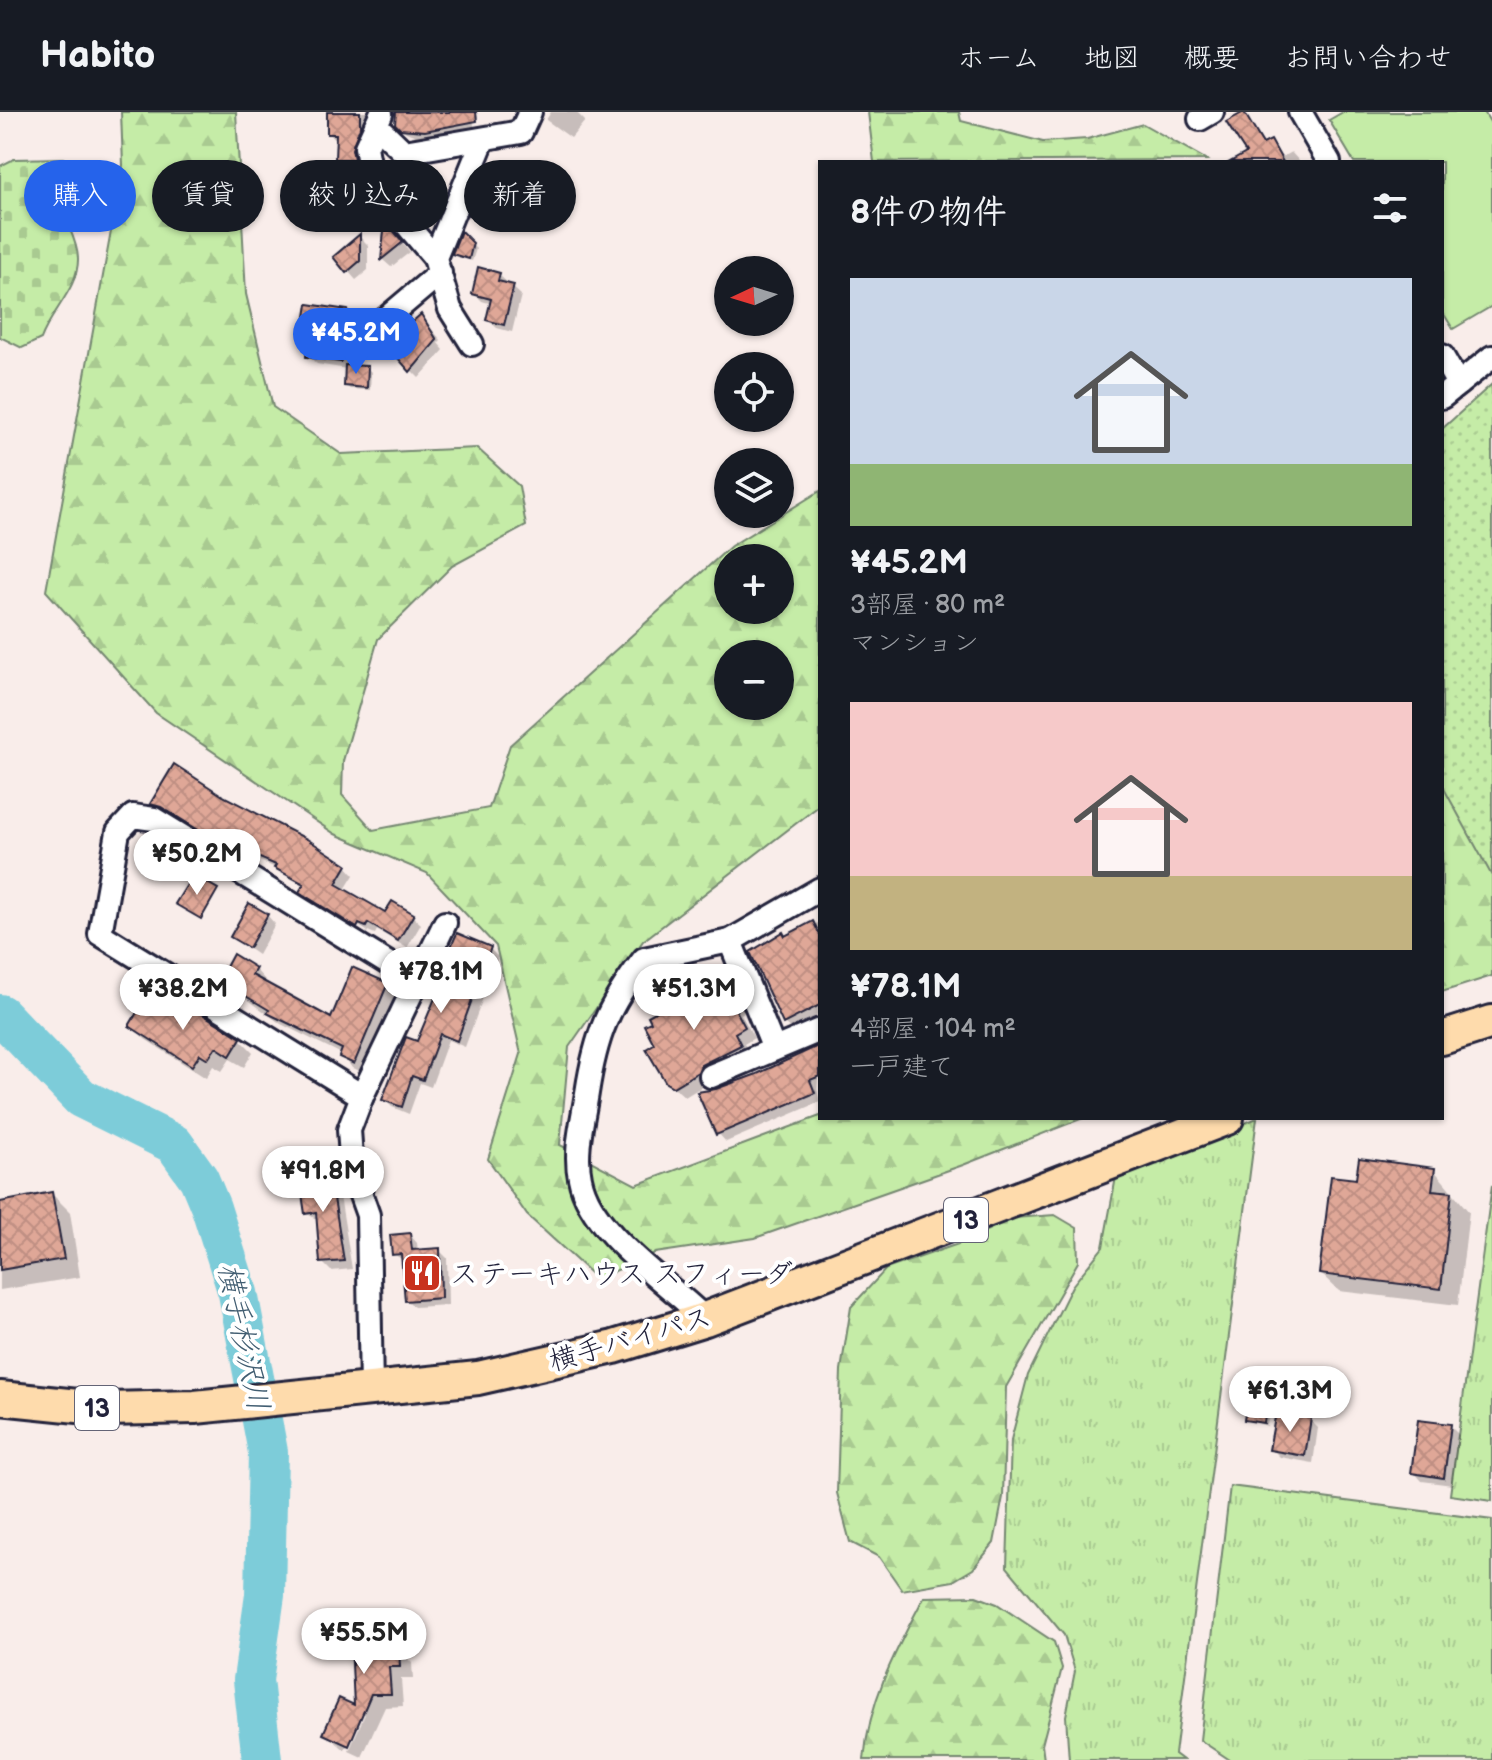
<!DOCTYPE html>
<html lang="ja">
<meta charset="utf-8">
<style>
:root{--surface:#171b24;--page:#20242c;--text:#f1f3f6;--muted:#9ea1a6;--line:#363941;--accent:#2563eb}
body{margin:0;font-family:"Balsamiq Sans","Klee One",sans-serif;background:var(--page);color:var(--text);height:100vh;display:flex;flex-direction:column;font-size:30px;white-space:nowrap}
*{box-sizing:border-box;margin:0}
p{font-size:26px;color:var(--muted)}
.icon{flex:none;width:44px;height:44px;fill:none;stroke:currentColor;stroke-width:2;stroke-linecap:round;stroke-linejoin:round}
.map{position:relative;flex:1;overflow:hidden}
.details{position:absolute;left:818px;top:48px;width:626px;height:960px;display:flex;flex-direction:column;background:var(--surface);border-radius:0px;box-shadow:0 2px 6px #0004}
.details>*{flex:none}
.guide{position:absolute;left:24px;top:48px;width:674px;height:72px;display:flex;gap:16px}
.needle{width:52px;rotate:266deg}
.tools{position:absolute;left:714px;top:144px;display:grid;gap:16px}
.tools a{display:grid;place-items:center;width:80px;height:80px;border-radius:50%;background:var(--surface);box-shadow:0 2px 6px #0004;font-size:40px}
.price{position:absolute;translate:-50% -68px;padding:0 18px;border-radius:28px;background:#fff;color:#222;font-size:26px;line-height:52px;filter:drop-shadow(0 2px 4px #0008)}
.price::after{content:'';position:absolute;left:50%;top:48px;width:24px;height:18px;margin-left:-12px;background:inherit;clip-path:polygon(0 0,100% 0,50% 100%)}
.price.current{background:var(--accent);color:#fff}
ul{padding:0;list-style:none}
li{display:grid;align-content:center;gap:16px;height:424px;padding:0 32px}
li span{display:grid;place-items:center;height:248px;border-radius:0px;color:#555}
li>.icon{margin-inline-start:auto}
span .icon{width:144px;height:144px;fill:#fffc;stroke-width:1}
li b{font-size:34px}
h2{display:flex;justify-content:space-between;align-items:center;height:96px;padding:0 32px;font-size:34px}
.chip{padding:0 28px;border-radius:36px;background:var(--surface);box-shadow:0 2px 6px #0004;font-size:28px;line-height:72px}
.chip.current{background:var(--accent);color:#fff}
header{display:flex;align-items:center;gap:48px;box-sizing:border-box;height:112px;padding:0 40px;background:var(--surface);border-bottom:2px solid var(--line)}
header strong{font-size:38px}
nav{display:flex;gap:44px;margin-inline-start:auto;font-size:28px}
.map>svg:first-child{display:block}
.grass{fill:url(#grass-tufts);stroke:#748771;stroke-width:2}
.forest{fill:url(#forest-firs);stroke:#748771;stroke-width:2;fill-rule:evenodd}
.cemetery{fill:url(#cemetery-stones);stroke:#748771;stroke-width:2}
.park{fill:url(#park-dots);stroke:#748771;stroke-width:2}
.pitch{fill:#c5eca7;stroke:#748771;stroke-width:2}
.shadow{fill:#0003}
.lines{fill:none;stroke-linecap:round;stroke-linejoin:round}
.river{stroke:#7dccd9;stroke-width:40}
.building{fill:url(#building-cross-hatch);stroke:#22223b;stroke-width:2}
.minor-casing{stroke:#22223b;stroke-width:28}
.highway-casing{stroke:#22223b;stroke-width:38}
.minor{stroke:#fff;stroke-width:22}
.highway{stroke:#fedbac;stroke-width:32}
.labels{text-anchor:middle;stroke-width:8;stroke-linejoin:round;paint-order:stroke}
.shield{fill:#fff;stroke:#646476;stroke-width:2}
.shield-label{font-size:26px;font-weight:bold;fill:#22223b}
.poi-label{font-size:28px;fill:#22223b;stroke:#fff;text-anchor:start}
.street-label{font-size:28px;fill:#22223b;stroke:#fff}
.water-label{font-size:30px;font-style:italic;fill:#425e72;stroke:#fff}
</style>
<header>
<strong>Habito</strong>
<nav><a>ホーム</a><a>地図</a><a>概要</a><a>お問い合わせ</a></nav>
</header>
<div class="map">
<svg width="1492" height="1648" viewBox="0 0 1492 1648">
<defs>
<pattern id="grass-tufts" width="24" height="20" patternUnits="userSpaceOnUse" patternTransform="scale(2)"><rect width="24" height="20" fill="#c5eca7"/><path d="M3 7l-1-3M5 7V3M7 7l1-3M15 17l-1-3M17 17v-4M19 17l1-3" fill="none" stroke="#a9ca91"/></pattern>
<pattern id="forest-firs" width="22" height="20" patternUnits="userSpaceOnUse" patternTransform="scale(2)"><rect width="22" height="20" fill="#c5eca7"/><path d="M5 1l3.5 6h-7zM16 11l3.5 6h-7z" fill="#a9ca91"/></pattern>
<pattern id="cemetery-stones" width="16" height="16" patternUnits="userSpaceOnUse" patternTransform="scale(2)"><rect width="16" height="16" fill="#c5eca7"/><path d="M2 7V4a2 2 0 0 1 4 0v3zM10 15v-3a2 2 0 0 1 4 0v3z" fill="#a9ca91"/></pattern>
<pattern id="park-dots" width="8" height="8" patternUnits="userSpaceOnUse" patternTransform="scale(2)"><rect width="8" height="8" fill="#c5eca7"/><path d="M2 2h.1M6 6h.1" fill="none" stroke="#a9ca91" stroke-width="1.8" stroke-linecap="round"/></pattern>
<pattern id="building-cross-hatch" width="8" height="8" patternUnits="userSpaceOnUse" patternTransform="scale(2)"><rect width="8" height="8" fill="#dfa797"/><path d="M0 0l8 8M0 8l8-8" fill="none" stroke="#bf8f83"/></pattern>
</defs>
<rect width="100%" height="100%" fill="#f9edea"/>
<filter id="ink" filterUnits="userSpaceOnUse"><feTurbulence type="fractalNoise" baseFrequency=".0125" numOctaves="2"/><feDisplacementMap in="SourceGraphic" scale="16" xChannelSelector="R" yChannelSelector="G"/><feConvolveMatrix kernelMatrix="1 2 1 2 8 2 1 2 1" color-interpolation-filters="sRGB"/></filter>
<g filter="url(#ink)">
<!-- grass -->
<g class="grass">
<polygon points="1257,1006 1175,1642 1183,1648 1069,1648 1066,1604 1075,1559 1064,1523 1007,1455 1011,1328 1028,1263 1072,1174 1103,1135 1116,1065"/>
<polygon points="1492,1073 1492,1389 1450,1383"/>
<polygon points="1230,1374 1492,1408 1492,1648 1230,1648 1200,1628"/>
</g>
<!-- forest -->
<g class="forest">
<path d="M121 0H236L246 182 273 295 341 342 477 336 519 374 526 414 452 454 378 527 343 649 342 683 373 718 489 696 510 633 731 434 820 379V693L643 829 569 935 560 1033 636 1073 820 1004 1083 1006 963 1053 755 1126 655 1141 597 1167 527 1103 488 1047 521 942 496 834 427 761 335 722 156 601 46 479 123 53ZM728 446H780V498H728ZM728 542H780V594H728Z"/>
<polygon points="868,0 959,0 961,9 1043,30 1087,27 1143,12 1207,48 874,50"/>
<polygon points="1492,334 1492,864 1442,880 1442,358"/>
<polygon points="1055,1103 1077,1116 1078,1150 1006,1275 1003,1385 994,1431 973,1457 953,1469 902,1478 879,1445 850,1430 837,1381 841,1258 851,1195 886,1157 958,1132 1013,1106"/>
<path d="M976 1484 997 1492 1054 1530 1062 1556 1042 1633 1044 1648H864C869 1587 896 1538 924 1485Z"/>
</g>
<!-- cemetery -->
<path class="cemetery" d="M63 46 79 56 71 74 60 84C62 108 77 124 78 146 79 176 51 199 41 227L22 236 0 225V54L14 47Z"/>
<!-- park -->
<polygon class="park" points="1492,272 1492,764 1442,673 1442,317"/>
<!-- pitch -->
<polygon class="pitch" points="1343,0 1484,0 1492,13 1492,194 1453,217 1442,199 1442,50 1354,50 1329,8"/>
<!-- shadow -->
<g class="shadow">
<polygon points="329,0 367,0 361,54 345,54 337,46 337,30 329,21"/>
<polygon points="398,0 477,0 472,1 475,19 426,28 406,20 397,11"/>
<polygon points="551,0 576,0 585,9 571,26 546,8"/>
<polygon points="1243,2 1265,33 1270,30 1282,45 1291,40 1300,50 1246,50 1242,43 1247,40"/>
<polygon points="406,68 446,108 437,118 398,77"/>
<polygon points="496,90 504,99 500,116 478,110 470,102"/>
<polygon points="387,114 410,140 391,155 383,148"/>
<polygon points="462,123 476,137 472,149 454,141"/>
<polygon points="360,125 368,133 368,158 356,168 348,159"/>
<polygon points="499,163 521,183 512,220 497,216 488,208 492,192 482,189 474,181"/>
<polygon points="347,200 356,208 349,255 367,256 371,260 370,278 350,277 346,274 347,257 317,252 308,244 312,215 307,210"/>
<polygon points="421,205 441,228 438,231 444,238 419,266 411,258 412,213"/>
<polygon points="222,686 346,754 354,763 344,779 386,803 412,804 421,812 407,836 377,818 375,822 368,819 366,823 367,819 308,783 308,787 302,780 305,775 278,757 250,745 247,750 152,692"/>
<polygon points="267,803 275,812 258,843 232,825"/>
<polygon points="820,810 820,901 793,919 784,911 786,826"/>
<polygon points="490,837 498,845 465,935 448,928 431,975 420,971 409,1002 392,995 384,987 418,932 447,861 443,858"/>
<polygon points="255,857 266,869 264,872 332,909 387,872 399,884 366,961 352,956 342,942 281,912 221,868"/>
<polygon points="730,868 740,879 748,898 741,902 754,926 744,932 751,944 685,985 668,970 657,933 697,885"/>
<polygon points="179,907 240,927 253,940 244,955 230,947 222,959 213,954 206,966 145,927 132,914"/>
<polygon points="820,937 817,977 820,990 726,1030 718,1021 717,979"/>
<polygon points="1434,1058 1469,1100 1458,1193 1339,1179 1321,1162 1358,1069"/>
<polygon points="324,1060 339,1078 352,1157 331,1159 322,1150 319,1109 306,1101"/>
<polygon points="52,1082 70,1100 80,1165 0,1178 0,1090"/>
<polygon points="410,1123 417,1131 418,1140 439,1138 447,1146 448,1193 414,1195 407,1188 404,1149 394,1142"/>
<polygon points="1265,1296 1269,1300 1267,1314 1246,1307"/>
<polygon points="1310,1308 1318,1316 1313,1351 1280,1345 1272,1337"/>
<polygon points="1450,1314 1459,1323 1452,1373 1422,1369 1414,1360"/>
<polygon points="388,1510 402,1523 403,1542 412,1551 413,1567 401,1567 403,1594 385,1595 362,1645 349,1639 365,1602 361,1602 345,1638 326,1622 356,1596"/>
</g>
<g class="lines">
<!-- river -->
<polyline class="river" points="0,902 81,986 174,1032 199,1067 211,1096 238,1181 268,1340 265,1483 253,1568 262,1648"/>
</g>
<!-- building -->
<g class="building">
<polygon points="327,0 360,0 360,15 352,37 354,47 335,47 336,22 327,22"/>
<polygon points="396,0 476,0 477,9 425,19 400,17 395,12"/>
<polygon points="1244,0 1263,32 1271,28 1283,50 1230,50 1246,41 1226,10"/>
<polygon points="406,66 439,98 425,112 395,77"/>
<polygon points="476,83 497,88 492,109 468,103"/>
<polygon points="385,109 403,130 381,148"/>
<polygon points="461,119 473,131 469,147 452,142"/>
<polygon points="360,122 360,149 346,161 333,145"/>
<polygon points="478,155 500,161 498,169 514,173 504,213 486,208 491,187 472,182"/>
<polygon points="308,192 348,198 341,250 306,245 310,212 305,211"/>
<polygon points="421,202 437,228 410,260 389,236 394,232 387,224 408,206 412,210"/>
<polygon points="345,253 368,254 367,276 344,274"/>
<polygon points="174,652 223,684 307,727 347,753 336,772 385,800 392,789 414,802 398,829 368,811 366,815 359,812 357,816 299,780 304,772 274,756 276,753 241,738 239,743 161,695 150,692"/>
<polygon points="193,763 218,777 201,807 175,792"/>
<polygon points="249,791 268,802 249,836 230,825"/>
<polygon points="813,809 820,823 820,893 783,912 750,840 783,820 785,824"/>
<polygon points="457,821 491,835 457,929 440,922 423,968 412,964 402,995 382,988 406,925 417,929 446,860 441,858"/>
<polygon points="233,842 256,856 252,863 331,906 352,855 388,871 354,952 339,945 342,937 267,901 269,898 219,868"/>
<polygon points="730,866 739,887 732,891 745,915 735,921 741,933 701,953 698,960 673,975 666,971 646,937 654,932 644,913 651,910 648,904 694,879 696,883"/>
<polygon points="146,885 178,904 186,892 241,926 230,944 216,935 208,947 200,942 192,954 129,914"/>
<polygon points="820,933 820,964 810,968 815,981 716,1023 697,980 716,977 757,962"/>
<polygon points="1359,1046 1435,1056 1432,1078 1452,1080 1441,1177 1319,1162 1331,1064 1356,1067"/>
<polygon points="325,1058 327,1068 331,1067 344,1149 320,1151 316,1100 305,1102 299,1062"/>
<polygon points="52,1080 64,1147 0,1158 0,1090"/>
<polygon points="410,1121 412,1138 440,1136 441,1186 405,1189 401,1142 392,1143 390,1123"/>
<polygon points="1247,1291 1266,1294 1264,1311 1244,1308"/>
<polygon points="1276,1300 1311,1306 1305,1344 1269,1338"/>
<polygon points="1418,1308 1451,1312 1444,1366 1411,1361"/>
<polygon points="389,1508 390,1536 399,1536 400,1555 389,1555 391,1582 371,1582 349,1634 323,1622 339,1586 354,1593 350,1510"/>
</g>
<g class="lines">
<!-- minor casing -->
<g class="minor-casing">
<g id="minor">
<polyline points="1300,0 1329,50"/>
<polyline points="381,2 366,35 373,73 435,146"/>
<polyline points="1200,7 1212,0"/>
<polyline points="376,13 404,40 521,20 530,0"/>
<polyline points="376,215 440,161"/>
<polyline points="472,232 450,197 435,146 483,28"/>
<polyline points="1442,244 1458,272"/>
<polyline points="1442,285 1492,245"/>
<polyline points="730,829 774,937"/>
<polyline points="711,964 820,918"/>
<polyline points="362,984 445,811"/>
<path d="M705 1207C668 1170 590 1121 580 1066 574 1038 583 1008 587 981 596 922 608 894 644 847L730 829 820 777"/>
<polyline points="371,1279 368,1103 352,1058 349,1018 362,984 100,822 118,720 133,704 154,707 415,868"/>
</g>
</g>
<!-- highway casing -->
<g class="highway-casing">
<g id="highway">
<polyline points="1442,926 1492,910"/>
<polyline points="0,1286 107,1297 195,1295 478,1266 614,1235 705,1207 1227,1006"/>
</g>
</g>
<!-- minor -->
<use href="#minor" class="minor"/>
<!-- highway -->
<use href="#highway" class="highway"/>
</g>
</g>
<!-- icons -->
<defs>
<g id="restaurant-square" transform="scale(2)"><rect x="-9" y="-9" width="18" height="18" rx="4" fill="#c8321e" stroke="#fff"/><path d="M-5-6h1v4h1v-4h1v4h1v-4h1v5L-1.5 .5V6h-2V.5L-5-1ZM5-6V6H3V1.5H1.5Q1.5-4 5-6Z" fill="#fff"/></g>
</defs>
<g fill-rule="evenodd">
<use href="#restaurant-square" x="422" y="1161"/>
</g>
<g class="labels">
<!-- shield labels -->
<g class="shield">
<rect x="944" y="1086" width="44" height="44" rx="6"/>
<rect x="75" y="1274" width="44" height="44" rx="6"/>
</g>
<g class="shield-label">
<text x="966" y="1117">13</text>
<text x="97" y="1305">13</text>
</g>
<!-- poi labels -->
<g class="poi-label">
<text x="450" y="1171">ステーキハウス スフィーダ</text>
</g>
<!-- street labels -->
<g class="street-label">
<text transform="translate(630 1226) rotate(-16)" y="10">横手バイパス</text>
</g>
<!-- water labels -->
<g class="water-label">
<text transform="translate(244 1225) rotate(78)" y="10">横手杉沢川</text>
</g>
</g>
</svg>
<div class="tools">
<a><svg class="needle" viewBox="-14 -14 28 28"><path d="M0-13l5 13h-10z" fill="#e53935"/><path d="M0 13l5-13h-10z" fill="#9ea1a6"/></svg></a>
<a><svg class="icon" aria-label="locate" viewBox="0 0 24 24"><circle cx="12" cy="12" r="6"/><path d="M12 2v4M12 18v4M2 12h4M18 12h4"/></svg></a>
<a><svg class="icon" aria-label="layers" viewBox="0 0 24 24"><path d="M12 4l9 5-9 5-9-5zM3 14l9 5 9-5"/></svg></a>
<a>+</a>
<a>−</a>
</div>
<b class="price current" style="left:356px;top:264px">¥45.2M</b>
<b class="price" style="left:197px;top:785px">¥50.2M</b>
<b class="price" style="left:441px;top:903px">¥78.1M</b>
<b class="price" style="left:183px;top:920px">¥38.2M</b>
<b class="price" style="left:694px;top:920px">¥51.3M</b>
<b class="price" style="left:323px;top:1102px">¥91.8M</b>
<b class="price" style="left:1290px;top:1322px">¥61.3M</b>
<b class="price" style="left:364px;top:1564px">¥55.5M</b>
<div class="guide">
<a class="chip current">購入</a>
<a class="chip">賃貸</a>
<a class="chip">絞り込み</a>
<a class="chip">新着</a>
</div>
<section class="details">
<h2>8件の物件<svg class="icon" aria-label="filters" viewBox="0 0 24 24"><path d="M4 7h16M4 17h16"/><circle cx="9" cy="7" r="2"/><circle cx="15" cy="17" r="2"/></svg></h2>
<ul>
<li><span style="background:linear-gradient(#c9d6e8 75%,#8fb573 0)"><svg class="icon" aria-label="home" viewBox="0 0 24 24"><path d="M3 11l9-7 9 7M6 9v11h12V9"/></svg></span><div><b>¥45.2M</b><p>3部屋 · 80 m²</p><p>マンション</p></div></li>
<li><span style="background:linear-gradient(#f6c9c9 70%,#c2b280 0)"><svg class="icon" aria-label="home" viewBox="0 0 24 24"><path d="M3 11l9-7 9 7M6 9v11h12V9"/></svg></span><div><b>¥78.1M</b><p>4部屋 · 104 m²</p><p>一戸建て</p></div></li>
</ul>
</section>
</div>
